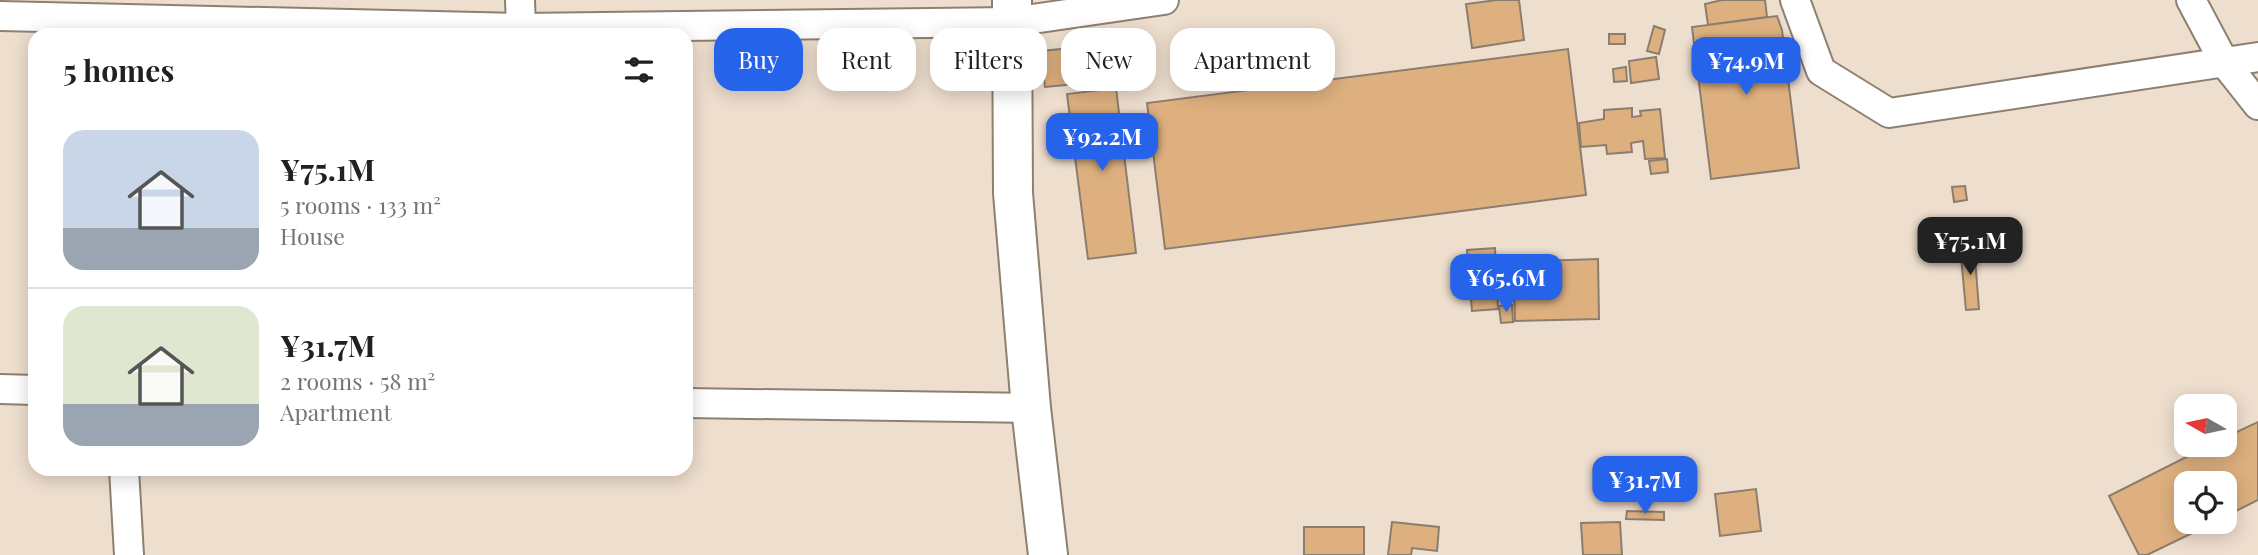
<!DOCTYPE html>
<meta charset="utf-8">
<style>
:root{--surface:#fff;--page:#f6f6f6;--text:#202124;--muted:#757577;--line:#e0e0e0;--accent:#2563eb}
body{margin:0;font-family:"Playfair Display",serif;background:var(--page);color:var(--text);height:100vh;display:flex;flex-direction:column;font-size:26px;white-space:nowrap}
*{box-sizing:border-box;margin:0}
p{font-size:23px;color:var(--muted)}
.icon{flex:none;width:38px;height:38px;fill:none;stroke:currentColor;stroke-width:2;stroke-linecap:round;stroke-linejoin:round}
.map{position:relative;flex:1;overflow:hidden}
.details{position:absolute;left:28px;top:28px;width:665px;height:448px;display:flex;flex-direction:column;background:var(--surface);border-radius:21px;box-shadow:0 4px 18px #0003}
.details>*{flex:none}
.guide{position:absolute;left:714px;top:28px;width:665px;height:63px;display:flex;gap:14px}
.needle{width:46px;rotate:279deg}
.buttons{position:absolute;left:2174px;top:394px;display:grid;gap:14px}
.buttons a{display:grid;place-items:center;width:63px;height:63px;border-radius:14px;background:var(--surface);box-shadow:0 4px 18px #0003;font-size:35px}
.price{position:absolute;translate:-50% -60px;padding:0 16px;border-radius:14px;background:var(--accent);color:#fff;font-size:23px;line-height:46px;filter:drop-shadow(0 2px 4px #0008)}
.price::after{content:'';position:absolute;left:50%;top:42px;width:21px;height:16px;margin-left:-10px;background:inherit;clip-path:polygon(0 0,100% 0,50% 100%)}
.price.on{background:#222;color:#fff}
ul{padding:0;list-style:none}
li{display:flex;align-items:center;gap:21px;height:175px;padding:0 35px}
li+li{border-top:2px solid var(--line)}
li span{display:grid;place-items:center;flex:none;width:196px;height:140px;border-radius:21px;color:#555}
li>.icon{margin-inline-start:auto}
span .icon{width:84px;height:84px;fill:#fffc;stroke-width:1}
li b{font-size:30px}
h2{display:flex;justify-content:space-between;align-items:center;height:84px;padding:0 35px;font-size:30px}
.pill{padding:0 24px;border-radius:21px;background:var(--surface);box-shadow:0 4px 18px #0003;font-size:24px;line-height:63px}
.pill.on{background:var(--accent);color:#fff}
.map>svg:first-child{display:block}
.building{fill:#deb07f;stroke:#8c7e6f;stroke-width:2}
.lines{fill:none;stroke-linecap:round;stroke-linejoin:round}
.street-casing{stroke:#8e8071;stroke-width:32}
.secondary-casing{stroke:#8e8071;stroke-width:42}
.street{stroke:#fff;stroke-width:28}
.secondary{stroke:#fff;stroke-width:38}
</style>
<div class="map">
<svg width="2258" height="555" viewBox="0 0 2258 555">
<rect width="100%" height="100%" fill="#eedece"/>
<!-- building -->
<g class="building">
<polygon points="1497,0 1519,0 1524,40 1472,48 1466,4"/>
<polygon points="1722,0 1765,0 1767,17 1708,25 1705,4"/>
<polygon points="1777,16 1782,30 1799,168 1711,179 1692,27"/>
<polygon points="1654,26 1665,30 1659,54 1647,51"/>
<rect x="1609" y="34" width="16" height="10"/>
<polygon points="1114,44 1118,80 1045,87 1041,51"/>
<polygon points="1568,49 1586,195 1165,249 1147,103"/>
<polygon points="1656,57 1659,79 1631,83 1629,61"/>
<polygon points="1626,67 1627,81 1614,82 1613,69"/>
<polygon points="1116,88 1136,253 1088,259 1067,94"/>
<polygon points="1632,108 1632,117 1641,116 1640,111 1660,109 1665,158 1645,159 1643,141 1631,143 1632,152 1607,154 1606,145 1581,147 1579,123 1604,119 1604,110"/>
<polygon points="1667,159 1668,172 1651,174 1649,161"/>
<polygon points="1965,186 1967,200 1954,202 1952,187"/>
<polygon points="1974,245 1979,309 1966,310 1960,246"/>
<polygon points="1495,248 1498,309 1472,311 1467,250"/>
<polygon points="1598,259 1599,319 1515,321 1513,262"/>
<polygon points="1512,305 1513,322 1501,323 1499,306"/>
<polygon points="2258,422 2258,500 2224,517 2224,483 2186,483 2186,522 2215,522 2147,555 2139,555 2109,496 2212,444 2224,444 2224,438"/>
<polygon points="1756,489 1761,531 1720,536 1715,494"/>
<polygon points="1627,511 1664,512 1664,520 1626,519"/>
<polygon points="1392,522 1439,527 1437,551 1412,548 1411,555 1388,555"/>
<polygon points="1620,522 1622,555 1583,555 1581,523"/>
<rect x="1304" y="527" width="60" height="28"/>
</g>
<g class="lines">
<!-- street casing -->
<g class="street-casing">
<g id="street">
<polyline points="520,0 521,28"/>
<polyline points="1795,0 1821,71 1889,113 2258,57"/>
<polyline points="2191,0 2224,62 2258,105"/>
<polyline points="0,16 521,28 1012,22 1164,0"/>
<polyline points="0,389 35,390"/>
<polyline points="686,403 1031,408"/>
<polyline points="124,469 129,555"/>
</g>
</g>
<!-- secondary casing -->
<g class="secondary-casing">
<polyline id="secondary" points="1012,0 1013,193 1031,408 1048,555"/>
</g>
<!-- street -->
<use href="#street" class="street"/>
<!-- secondary -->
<use href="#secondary" class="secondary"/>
</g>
</svg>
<div class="buttons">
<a><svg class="needle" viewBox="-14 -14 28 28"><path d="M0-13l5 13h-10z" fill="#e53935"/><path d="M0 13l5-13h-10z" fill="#757577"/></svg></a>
<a><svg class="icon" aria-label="locate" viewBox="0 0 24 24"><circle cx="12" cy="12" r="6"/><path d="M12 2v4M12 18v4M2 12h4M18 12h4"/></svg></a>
</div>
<b class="price" style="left:1746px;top:97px">¥74.9M</b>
<b class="price" style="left:1102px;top:173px">¥92.2M</b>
<b class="price on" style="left:1970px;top:277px">¥75.1M</b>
<b class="price" style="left:1506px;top:314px">¥65.6M</b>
<b class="price" style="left:1645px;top:516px">¥31.7M</b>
<div class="guide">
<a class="pill on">Buy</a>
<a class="pill">Rent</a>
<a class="pill">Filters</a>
<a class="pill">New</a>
<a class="pill">Apartment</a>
</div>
<section class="details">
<h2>5 homes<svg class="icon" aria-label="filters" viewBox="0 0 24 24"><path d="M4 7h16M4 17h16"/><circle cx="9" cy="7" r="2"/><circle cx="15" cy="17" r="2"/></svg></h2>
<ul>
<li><span style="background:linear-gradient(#c9d6e8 70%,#9aa5b1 0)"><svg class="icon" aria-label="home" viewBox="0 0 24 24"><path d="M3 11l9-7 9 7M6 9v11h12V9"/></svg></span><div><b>¥75.1M</b><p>5 rooms · 133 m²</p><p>House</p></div></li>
<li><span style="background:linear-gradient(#dfe7d0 70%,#9aa5b1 0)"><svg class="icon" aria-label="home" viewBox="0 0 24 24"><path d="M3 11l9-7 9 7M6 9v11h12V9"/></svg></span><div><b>¥31.7M</b><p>2 rooms · 58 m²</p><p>Apartment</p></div></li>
</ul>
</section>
</div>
